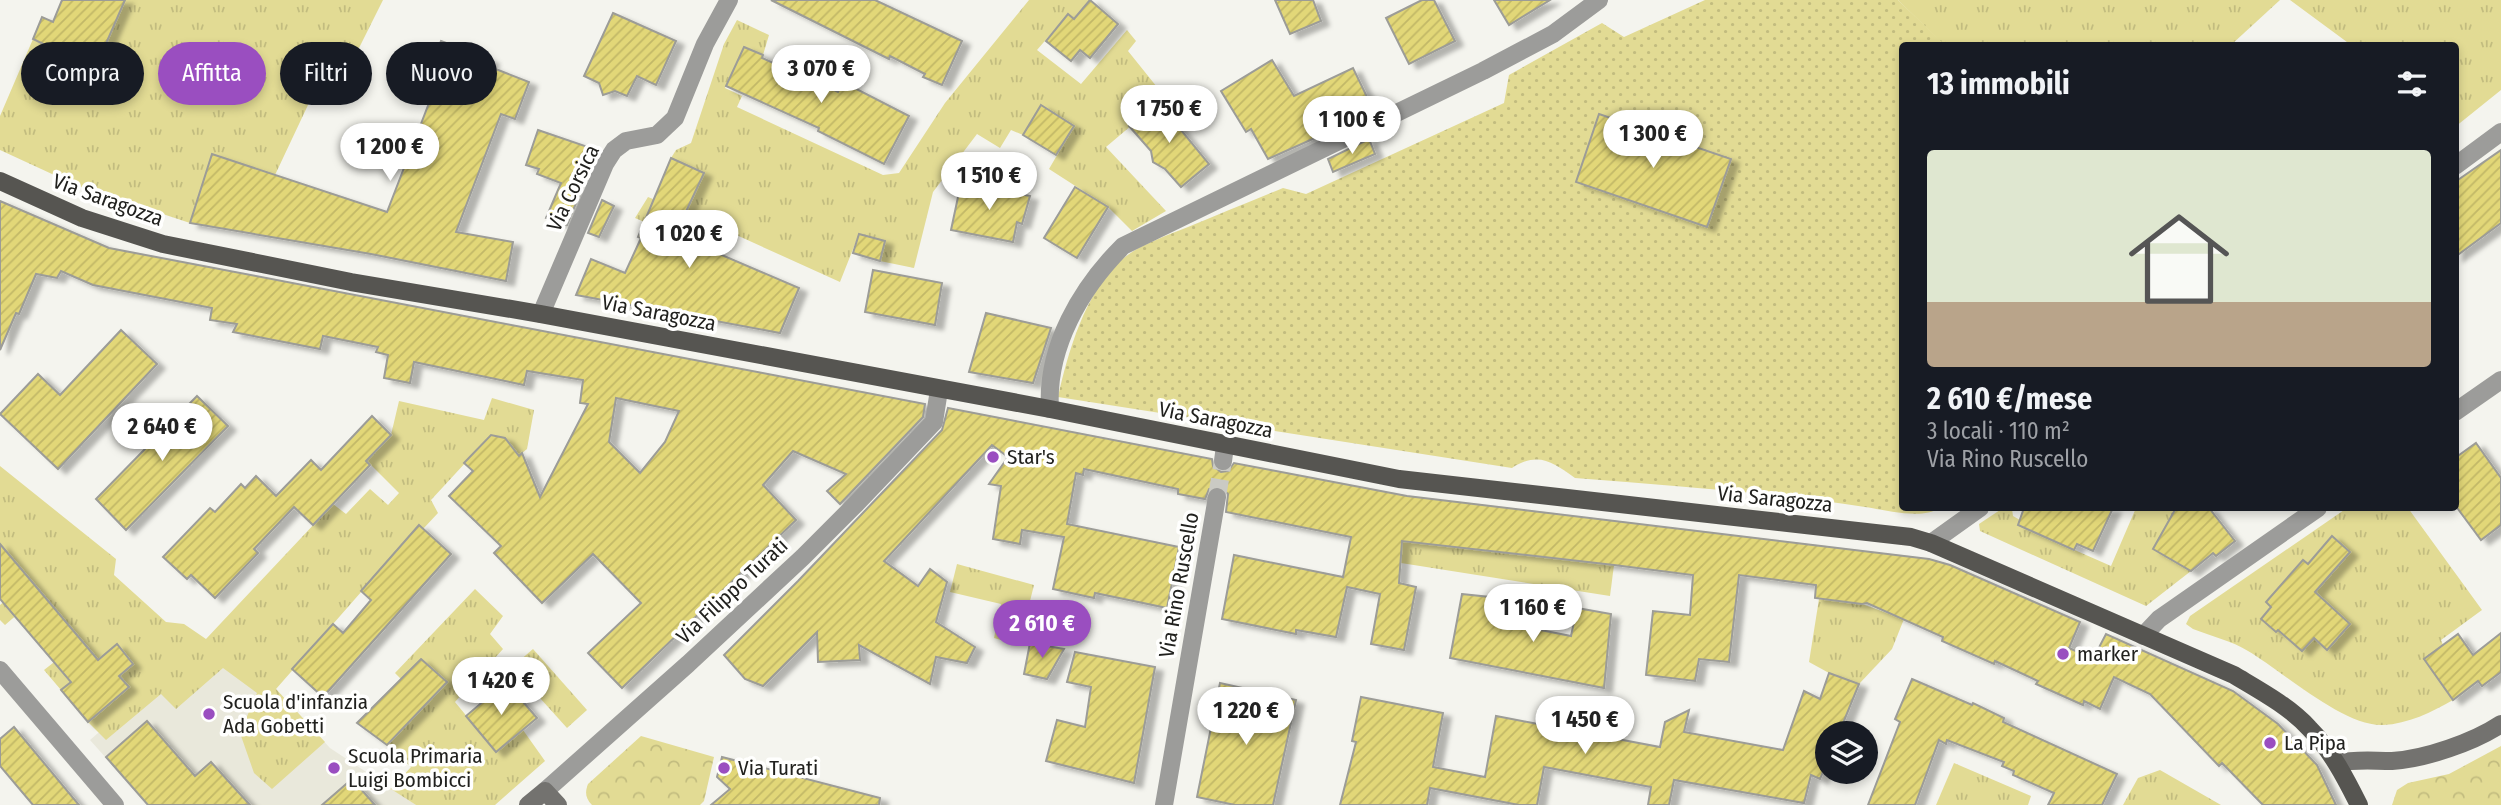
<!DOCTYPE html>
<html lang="it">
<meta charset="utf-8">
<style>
:root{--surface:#171b24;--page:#20242c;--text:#f1f3f6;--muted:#9ea1a6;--line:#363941;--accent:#9a4ec0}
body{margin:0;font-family:"Fira Sans Condensed",sans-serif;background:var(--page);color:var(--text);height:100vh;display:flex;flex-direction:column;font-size:26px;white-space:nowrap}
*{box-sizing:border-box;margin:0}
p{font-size:23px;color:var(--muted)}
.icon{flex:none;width:38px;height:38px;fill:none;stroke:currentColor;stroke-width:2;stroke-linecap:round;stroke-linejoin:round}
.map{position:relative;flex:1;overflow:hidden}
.panel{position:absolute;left:1899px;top:42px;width:560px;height:469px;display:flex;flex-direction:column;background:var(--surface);border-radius:7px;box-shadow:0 4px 10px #0003}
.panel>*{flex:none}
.banner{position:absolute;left:21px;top:42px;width:665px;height:63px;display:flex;gap:14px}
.tools{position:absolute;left:1815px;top:721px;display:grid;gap:14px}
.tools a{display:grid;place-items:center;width:63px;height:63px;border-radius:50%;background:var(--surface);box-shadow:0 4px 10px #0003;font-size:35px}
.price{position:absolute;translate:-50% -60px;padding:0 16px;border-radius:24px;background:#fff;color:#222;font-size:23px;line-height:46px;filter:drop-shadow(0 2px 4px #0008)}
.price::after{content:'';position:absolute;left:50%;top:42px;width:21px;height:16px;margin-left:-10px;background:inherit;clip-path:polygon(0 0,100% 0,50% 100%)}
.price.selected{background:var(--accent);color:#fff}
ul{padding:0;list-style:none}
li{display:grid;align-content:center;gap:14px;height:371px;padding:0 28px}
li+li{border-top:2px solid var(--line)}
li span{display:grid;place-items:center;height:217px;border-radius:7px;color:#555}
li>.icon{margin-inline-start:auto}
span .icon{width:126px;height:126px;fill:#fffc;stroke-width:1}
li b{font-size:30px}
h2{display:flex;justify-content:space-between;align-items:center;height:84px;padding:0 28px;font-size:30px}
.chip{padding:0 24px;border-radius:32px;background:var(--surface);box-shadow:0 4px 10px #0003;font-size:24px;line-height:63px}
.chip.selected{background:var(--accent);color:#fff}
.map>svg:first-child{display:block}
.built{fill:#e9e8db}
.grass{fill:url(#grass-tufts)}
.park{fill:url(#park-crowns)}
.garden{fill:url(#garden-dots)}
.building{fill:url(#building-hatch);stroke:#9c9c97;stroke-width:2;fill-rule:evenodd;filter:url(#shadow)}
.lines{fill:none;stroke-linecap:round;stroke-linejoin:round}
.street-tunnel{stroke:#cacac4;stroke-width:18;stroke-dasharray:18 9;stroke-linecap:butt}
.street{stroke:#9c9c9a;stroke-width:18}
.secondary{stroke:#73726f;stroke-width:18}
.primary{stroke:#565551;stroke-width:18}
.poi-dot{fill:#9a4ec0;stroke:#fffffe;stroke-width:2.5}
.labels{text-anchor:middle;stroke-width:7;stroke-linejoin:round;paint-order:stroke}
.street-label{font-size:21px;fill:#21211e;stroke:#fffffe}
.poi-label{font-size:21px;fill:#21211e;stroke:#fffffe;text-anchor:start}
</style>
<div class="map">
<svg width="2501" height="805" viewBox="0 0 2501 805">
<defs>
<pattern id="grass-tufts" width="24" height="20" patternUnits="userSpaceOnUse" patternTransform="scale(1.75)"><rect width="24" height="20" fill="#e2db94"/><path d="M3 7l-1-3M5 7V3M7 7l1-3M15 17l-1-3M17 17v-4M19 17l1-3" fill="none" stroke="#c2bc7f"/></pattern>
<pattern id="park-crowns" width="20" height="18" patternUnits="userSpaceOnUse" patternTransform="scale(1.75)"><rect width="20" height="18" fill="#e2db94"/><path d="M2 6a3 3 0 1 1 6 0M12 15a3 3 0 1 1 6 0" fill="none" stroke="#c2bc7f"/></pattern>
<pattern id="garden-dots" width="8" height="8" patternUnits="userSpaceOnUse" patternTransform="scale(1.75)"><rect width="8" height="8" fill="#e2db94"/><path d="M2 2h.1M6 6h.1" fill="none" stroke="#c2bc7f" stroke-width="1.8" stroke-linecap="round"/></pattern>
<pattern id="building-hatch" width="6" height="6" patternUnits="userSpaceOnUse" patternTransform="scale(1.75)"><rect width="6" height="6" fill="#e2d778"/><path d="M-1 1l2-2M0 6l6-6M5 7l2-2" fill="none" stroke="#c2b867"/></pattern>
<filter id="shadow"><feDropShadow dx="8" dy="4.5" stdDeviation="2" flood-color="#0004"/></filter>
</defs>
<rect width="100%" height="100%" fill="#f4f4ee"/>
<!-- built -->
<polygon class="built" points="219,628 330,748 416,805 148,805 90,740"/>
<!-- grass -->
<g class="grass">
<polygon points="122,0 383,0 337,92 316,88 275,175 212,154 190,223 78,186 0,150 0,116 33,39 95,68"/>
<polygon points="1029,0 1090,0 1074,19 1068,14 1037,50 1081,84 1127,30 1136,41 1128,51 1165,97 1106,147 1166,211 1132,231 1108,207 1049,169 1074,126 1041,105 1023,135 1011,130 1000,148 977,134 933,192 914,268 880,261 885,241 859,234 840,282 701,219 691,242 635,218 648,197 685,212 704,173 671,158 676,150 691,143 724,44 737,20 769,35 763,55 744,47 725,88 742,96 737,107 883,175 899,173 945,103"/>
<polygon points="1898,0 2280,0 2231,45 1945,46"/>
<polygon points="2290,0 2501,0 2501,90 2455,127 2455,46 2351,45"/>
<polygon points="492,398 534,410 527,449 516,458 505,438 491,435 431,500 438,513 423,529 419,526 276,689 325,742 272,789 254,773 240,733 257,693 223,668 176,709 161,694 106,740 88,722 129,687 119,676 133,664 117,644 61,690 44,670 81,641 41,594 5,625 0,620 0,605 20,588 0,544 0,466 116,559 114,575 166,622 184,624 206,639 333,504 346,514 370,489 388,505 399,493 366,460 391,435 399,401 484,420"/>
<polygon points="2003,508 2012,509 2013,516 2020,520 2018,525 2111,566 2136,508 2176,508 2153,549 2180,565 2183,563 2191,571 2146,606 1980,531 1979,524"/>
<path d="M2347 508H2408L2482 610 2441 640 2443 645 2424 659 2453 700C2432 712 2408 724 2383 725 2344 727 2282 671 2248 651 2232 641 2211 636 2193 629L2186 624 2190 616Z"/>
<polygon points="1402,541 1614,565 1610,596 1401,563"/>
<polygon points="957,564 1034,585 1019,645 994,638 1001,604 950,592"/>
<polygon points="475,589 503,616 490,634 503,649 455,702 496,752 523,730 545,761 495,805 416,805 391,789 411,767 387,745 447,683 421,659 401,679 395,673"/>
<polygon points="1819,599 1862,604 1904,619 1892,649 1859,684 1829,673 1809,662"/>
<polygon points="533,649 587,710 567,728 512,667"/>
<polygon points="1954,763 2031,796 2028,805 1936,805"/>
<polygon points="2160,770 2221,805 2123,805 2138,778"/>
</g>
<!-- park -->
<g class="park">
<path d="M641 736 714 757 704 801 700 805H592C585 798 585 792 588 784Z"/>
<polygon points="2501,746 2501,805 2392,805 2397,790 2408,783 2449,774"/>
</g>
<!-- garden -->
<path class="garden" d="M1705 0H1898L1945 45 1902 46V508H1939C1923 520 1885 510 1865 507 1769 492 1672 486 1575 478 1553 462 1538 451 1512 468L1058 397C1068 352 1085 293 1120 261 1138 245 1166 236 1188 227 1219 214 1251 201 1283 188L1306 194 1504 103 1509 75 1602 23 1624 37Z"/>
<!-- building -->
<g class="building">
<polygon points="62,0 125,0 95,69 33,39 42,17 53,22"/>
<polygon points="771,0 875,0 962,41 942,85 923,77 925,74 890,56 889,59"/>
<polygon points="1090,0 1118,24 1090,58 1080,50 1071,61 1046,41 1068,14 1074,19"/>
<polygon points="1275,0 1313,0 1321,21 1290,34"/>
<polygon points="1422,0 1434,0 1455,41 1409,64 1386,18"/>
<polygon points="1494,0 1550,0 1509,25"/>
<polygon points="613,13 676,41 656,85 637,76 627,96 615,91 603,95 599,83 584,76"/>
<polygon points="441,41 491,60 488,66 529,82 515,119 501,114 456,232 513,242 506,281 371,254 190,223 212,154 387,212 439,77 428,72"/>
<polygon points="744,47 763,55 762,58 838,92 843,82 909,116 884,164 818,131 819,128 726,86"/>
<polygon points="1272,60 1294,96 1353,68 1368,99 1354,106 1360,118 1268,159 1251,129 1246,132 1221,91"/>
<polygon points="1158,102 1209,164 1181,187 1165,169 1153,162 1151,151 1129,126"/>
<polygon points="1041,105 1074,126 1056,155 1023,135"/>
<polygon points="1599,114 1731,159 1707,227 1576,182"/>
<polygon points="538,130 588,147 573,187 581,191 567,225 546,218 561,183 537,174 539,169 526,165"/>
<polygon points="1369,139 1375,154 1333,172 1328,159"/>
<polygon points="2501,150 2501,223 2455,257 2455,182"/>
<polygon points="671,158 704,173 675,235 799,288 780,333 576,295 591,259 625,273 641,238 638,237"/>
<polygon points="961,183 1030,196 1022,224 1017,222 1013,242 951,230"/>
<polygon points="1075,187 1108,207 1077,258 1044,238"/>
<polygon points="602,200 614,206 599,237 588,233"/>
<path d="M0 201 109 248 925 404 923 417 840 504 827 491 846 474 793 451 763 485 796 520 622 688 588 653 641 603 593 554 542 603 494 553 501 546 449 496 473 471 464 463 491 435 505 438 519 456 522 453 540 497 588 404 580 403 583 380 527 371 524 385 414 362 410 383 384 378 388 355 376 352 378 347 323 336 320 349 233 332 237 324 210 320 212 308 93 285 61 271 57 278 36 274 19 314 16 313 0 350ZM616 398 679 411 665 442 640 473 609 442Z"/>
<polygon points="859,234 885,241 880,261 853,253"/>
<polygon points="873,270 942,283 935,325 865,312"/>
<polygon points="986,313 1051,328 1033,383 969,372"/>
<polygon points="121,330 157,364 58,469 0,414 38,374 60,395"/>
<polygon points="197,396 228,426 126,530 96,499"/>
<polygon points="948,408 1212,459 1213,466 1221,472 1228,471 1234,463 1407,496 1929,559 1950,565 2080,622 2069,648 2093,659 2106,634 2233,691 2278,724 2317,765 2336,805 2263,805 2222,763 2219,766 2150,694 2114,677 2100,709 2084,701 2083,705 2036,684 2038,681 1995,661 1994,664 1942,641 1943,637 1867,603 1862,604 1815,598 1816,585 1739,575 1729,662 1699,659 1695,681 1646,675 1653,611 1690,615 1693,575 1614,565 1402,541 1399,583 1416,587 1404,650 1371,644 1380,594 1347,587 1336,637 1296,630 1296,634 1222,619 1234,555 1343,577 1351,537 1226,512 1228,494 1220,486 1209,489 1205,499 1178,494 1178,489 1084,469 1083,475 1076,473 1067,524 1179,547 1167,608 1095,593 1094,598 1053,589 1064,537 1022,530 1020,544 993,539 1001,486 989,484 1008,457 992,445 884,561 918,586 930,569 947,582 936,622 975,647 967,663 936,657 930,684 859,645 860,660 818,662 817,632 763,686 745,679 724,655 798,581 942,430"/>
<polygon points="372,416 391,435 366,461 370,465 313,525 294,507 254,549 258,553 215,598 191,575 187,579 163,557 210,508 215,512 241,484 245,488 256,476 276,496 311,460 321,470"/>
<polygon points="2476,443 2501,478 2501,525 2481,540 2455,505 2455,458"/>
<polygon points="2024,508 2113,508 2093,551 2077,544 2074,550 2018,525"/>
<polygon points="2176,508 2209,508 2235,541 2216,556 2213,553 2191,571 2153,549"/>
<polygon points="419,525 451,554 323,697 292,669 333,624 343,633 371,600 361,591"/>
<polygon points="2332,536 2350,552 2315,592 2350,624 2327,650 2314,638 2302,651 2278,630 2276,632 2261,619 2271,607 2266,602 2303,560 2308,564"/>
<polygon points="0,544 98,660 117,644 133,664 119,676 129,687 88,722 61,690 71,682 0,599"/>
<polygon points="1462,594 1499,598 1495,621 1571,636 1577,608 1611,614 1604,688 1450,658"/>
<polygon points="2501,633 2501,672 2482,686 2478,681 2453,700 2424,659 2458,634 2473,655"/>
<polygon points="1030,643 1064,649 1047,679 1024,674"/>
<polygon points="1075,652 1155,667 1134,783 1046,761 1057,720 1085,727 1091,687 1067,682"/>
<polygon points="421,659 447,682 387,745 357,723"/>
<polygon points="1829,673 1859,684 1839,733 1827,733 1827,762 1820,779 1811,775 1804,803 1674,780 1669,805 1648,805 1651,787 1544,767 1537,805 1519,805 1430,788 1427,805 1340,805 1356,742 1352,741 1361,697 1443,713 1433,767 1485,777 1496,716 1660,747 1665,722 1689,710 1684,732 1783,750 1804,691 1820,699"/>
<polygon points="1912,679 1972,705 1973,703 2004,718 2003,722 2117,774 2102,805 2048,805 2054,793 2013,775 2014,771 2002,766 2004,762 1947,740 1946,744 1939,740 1915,805 1868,805 1900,722 1895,719"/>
<polygon points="506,682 537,718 496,752 466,716"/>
<polygon points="1220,683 1296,700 1273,805 1235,805 1197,797"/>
<polygon points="147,721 195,776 211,762 250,805 148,805 106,757"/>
<polygon points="14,727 79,805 33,805 0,766 0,739"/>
<polygon points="722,757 880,798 879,805 711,805 730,789 717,777"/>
<polygon points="352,779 375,805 322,805"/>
</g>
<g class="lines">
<!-- street-tunnel -->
<polyline class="street-tunnel" points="1217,497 1223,461"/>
<!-- street -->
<g class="street">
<polyline points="2455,166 2501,132"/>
<polyline points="541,314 605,164 614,150 626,141 657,135 675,118 705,44 729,0"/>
<path d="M1050 409C1046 347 1081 288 1123 246L1483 71 1553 34 1599 0"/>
<polyline points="2455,412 2501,380"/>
<polyline points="1223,461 1225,446"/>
<polyline points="1931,543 1980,508"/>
<polyline points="2143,636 2159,619 2318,508"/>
<polyline points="0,670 115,805"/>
<polyline points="545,791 688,664 803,557 855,505 934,422 939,390"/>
<polyline points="1164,805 1217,497"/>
</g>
<!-- secondary -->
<g class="secondary">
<path d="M2337 763C2356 759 2372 761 2392 761 2425 759 2474 742 2501 724"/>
<polyline points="528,805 545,791 558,805"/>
</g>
<!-- primary -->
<path class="primary" d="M0 181 82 218 163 244 351 282 541 314 1050 409 1399 479 1911 537 1931 543 2234 675C2259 690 2289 706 2309 728 2331 750 2345 777 2359 805"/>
</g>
<!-- markers -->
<g class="poi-dot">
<circle cx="993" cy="457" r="7"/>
<circle cx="2063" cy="654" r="7"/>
<circle cx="209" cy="714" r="7"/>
<circle cx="2270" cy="743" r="7"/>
<circle cx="334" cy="768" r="7"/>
<circle cx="724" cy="768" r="7"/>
</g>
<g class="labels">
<!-- street labels -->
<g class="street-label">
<text transform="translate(573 188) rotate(-64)" y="7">Via Corsica</text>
<text transform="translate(108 200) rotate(20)" y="7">Via Saragozza</text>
<text transform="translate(659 313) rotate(11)" y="7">Via Saragozza</text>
<text transform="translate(1216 420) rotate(11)" y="7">Via Saragozza</text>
<text transform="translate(1775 499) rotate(6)" y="7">Via Saragozza</text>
<text transform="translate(1179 585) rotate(-80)" y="7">Via Rino Ruscello</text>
<text transform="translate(732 591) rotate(-43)" y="7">Via Filippo Turati</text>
</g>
<!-- poi labels -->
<g class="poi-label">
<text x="1007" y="464">Star's</text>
<text x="2077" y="661">marker</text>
<text x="223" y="709">Scuola d'infanzia<tspan x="223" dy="24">Ada Gobetti</tspan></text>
<text x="2284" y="750">La Pipa</text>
<text x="348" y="763">Scuola Primaria<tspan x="348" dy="24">Luigi Bombicci</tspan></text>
<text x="738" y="775">Via Turati</text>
</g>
</g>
</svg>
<div class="tools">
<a><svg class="icon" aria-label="layers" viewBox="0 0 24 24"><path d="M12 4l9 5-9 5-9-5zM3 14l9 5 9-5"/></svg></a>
</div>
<b class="price" style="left:821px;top:105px">3 070 €</b>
<b class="price" style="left:1169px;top:145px">1 750 €</b>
<b class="price" style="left:1352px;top:156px">1 100 €</b>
<b class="price" style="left:1653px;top:170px">1 300 €</b>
<b class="price" style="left:390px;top:183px">1 200 €</b>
<b class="price" style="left:989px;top:212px">1 510 €</b>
<b class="price" style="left:689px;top:270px">1 020 €</b>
<b class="price" style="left:162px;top:463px">2 640 €</b>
<b class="price" style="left:1533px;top:644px">1 160 €</b>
<b class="price selected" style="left:1042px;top:660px">2 610 €</b>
<b class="price" style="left:501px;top:717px">1 420 €</b>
<b class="price" style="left:1246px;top:747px">1 220 €</b>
<b class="price" style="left:1585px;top:756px">1 450 €</b>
<div class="banner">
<a class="chip">Compra</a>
<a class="chip selected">Affitta</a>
<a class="chip">Filtri</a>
<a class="chip">Nuovo</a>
</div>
<section class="panel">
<h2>13 immobili<svg class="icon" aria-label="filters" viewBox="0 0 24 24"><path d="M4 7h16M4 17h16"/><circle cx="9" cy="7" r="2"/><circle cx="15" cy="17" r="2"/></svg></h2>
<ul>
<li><span style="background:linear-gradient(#dfe7d0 70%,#b9a48a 0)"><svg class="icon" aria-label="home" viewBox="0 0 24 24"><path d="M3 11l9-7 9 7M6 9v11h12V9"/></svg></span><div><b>2 610 €/mese</b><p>3 locali · 110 m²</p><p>Via Rino Ruscello</p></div></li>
</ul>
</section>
</div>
